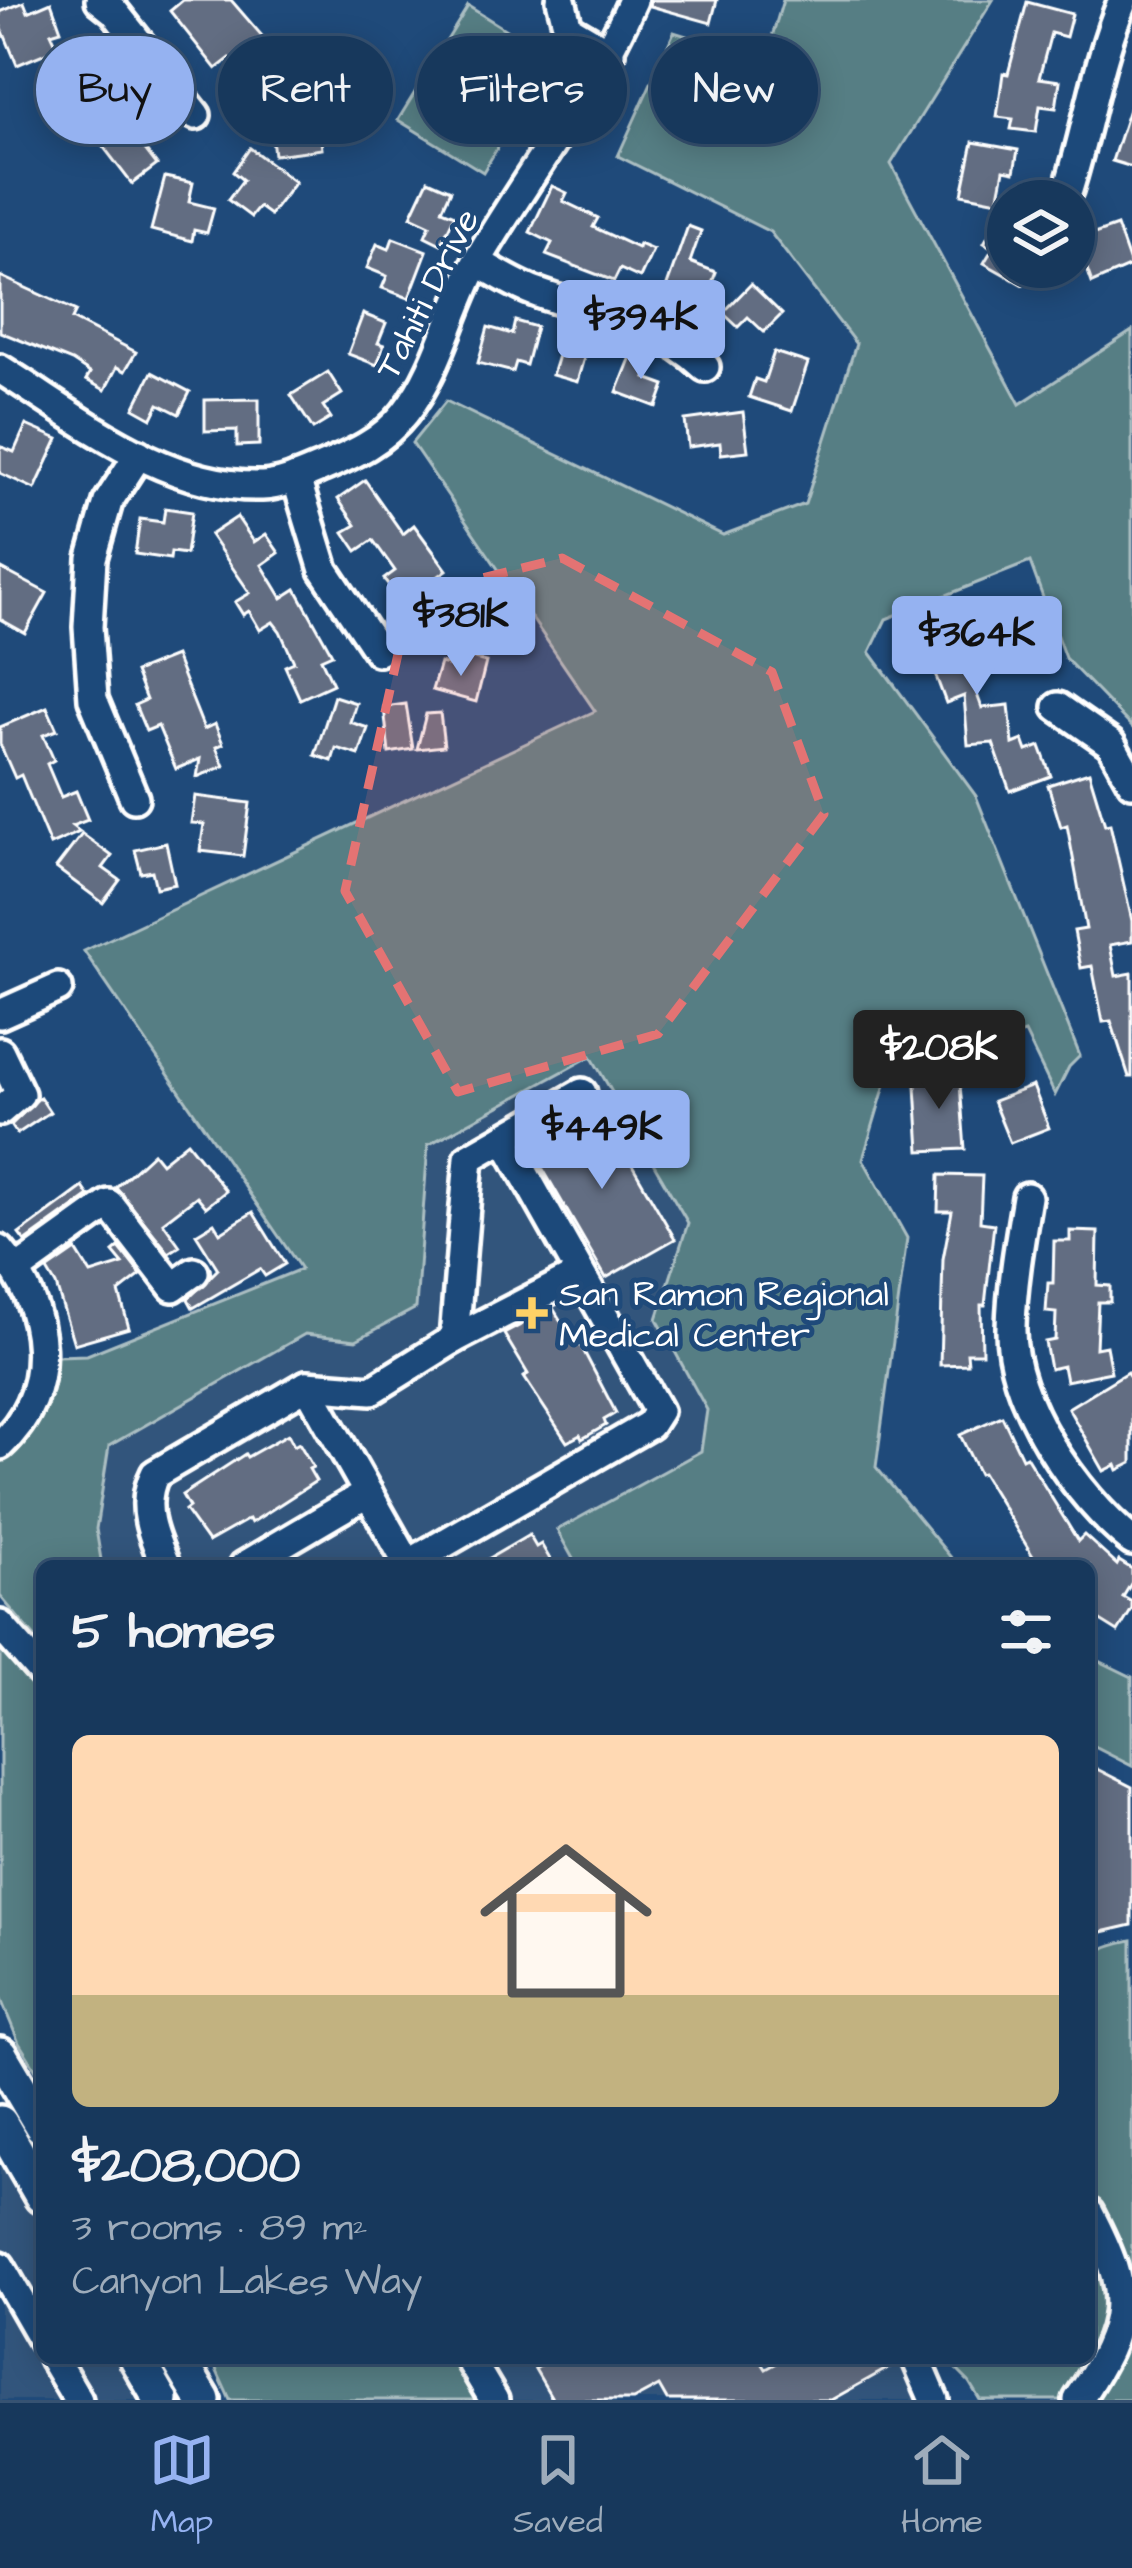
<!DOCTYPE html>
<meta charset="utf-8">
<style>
:root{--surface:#17385c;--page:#203f62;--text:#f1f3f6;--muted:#9eacbb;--line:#365272;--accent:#95b2f1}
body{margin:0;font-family:"Architects Daughter",sans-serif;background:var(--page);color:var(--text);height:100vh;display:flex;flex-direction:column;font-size:45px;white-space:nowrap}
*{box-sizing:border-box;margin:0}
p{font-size:39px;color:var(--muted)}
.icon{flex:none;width:66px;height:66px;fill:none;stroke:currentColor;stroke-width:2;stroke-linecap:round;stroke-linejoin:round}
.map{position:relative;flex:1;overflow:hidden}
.drawer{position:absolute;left:36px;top:1560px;width:1059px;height:804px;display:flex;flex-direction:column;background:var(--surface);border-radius:18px;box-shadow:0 6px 30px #0003,0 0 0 3px var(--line)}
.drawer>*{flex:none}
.hud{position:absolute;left:36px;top:36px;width:1062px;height:108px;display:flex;gap:24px}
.controls{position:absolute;left:987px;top:180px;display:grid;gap:24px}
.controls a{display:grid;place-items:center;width:108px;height:108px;border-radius:50%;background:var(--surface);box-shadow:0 6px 30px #0003,0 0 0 3px var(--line);font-size:60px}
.price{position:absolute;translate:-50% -102px;padding:0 27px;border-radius:12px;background:var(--accent);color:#111;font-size:39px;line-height:78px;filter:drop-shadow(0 3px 6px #0008)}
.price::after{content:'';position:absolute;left:50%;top:72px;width:36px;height:27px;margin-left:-18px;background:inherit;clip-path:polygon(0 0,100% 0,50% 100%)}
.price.active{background:#222;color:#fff}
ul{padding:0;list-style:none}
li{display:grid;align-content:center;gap:24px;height:636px;padding:0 36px}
li span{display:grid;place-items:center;height:372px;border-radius:18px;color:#555}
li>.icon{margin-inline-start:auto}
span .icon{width:216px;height:216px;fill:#fffc;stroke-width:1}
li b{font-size:51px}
h2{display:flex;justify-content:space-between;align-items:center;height:144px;padding:0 36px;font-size:51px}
.tag{padding:0 42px;border-radius:54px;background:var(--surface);box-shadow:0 6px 30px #0003,0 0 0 3px var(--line);font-size:42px;line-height:108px}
.tag.active{background:var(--accent);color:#111}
.dock{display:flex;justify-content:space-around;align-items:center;height:168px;border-top:3px solid var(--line);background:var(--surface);font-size:33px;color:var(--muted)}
.dock a{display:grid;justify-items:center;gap:6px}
.dock .active{color:var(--accent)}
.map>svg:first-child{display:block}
.built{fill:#33547c}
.green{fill:#577e84;stroke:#abbec2;stroke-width:3}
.building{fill:#626d82;stroke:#fff;stroke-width:3}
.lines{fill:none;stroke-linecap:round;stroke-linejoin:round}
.minor-casing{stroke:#fff;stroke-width:36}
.major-casing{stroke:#fff;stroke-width:42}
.minor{stroke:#1f4a7a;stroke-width:27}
.major{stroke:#1f4a7a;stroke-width:33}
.marked{fill:#e47373;fill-opacity:0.2;stroke:#e47373;stroke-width:9;stroke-dasharray:24 15;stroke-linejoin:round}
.poi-dot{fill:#ffd166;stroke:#1f4a7a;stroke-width:4.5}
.labels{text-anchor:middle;stroke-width:10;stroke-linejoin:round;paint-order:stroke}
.street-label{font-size:36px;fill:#fff;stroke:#1f4a7a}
.poi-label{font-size:36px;fill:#fff;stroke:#1f4a7a;text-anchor:start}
</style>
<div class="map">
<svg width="1132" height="2400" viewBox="0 0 1132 2400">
<rect width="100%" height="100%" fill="#1f4a7a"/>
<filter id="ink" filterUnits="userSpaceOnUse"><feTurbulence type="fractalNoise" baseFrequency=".00833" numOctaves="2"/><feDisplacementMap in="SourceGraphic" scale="24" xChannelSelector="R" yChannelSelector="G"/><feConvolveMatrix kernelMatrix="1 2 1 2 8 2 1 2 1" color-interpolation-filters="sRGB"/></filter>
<g filter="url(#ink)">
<!-- built -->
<g class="built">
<polygon points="592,1056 688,1224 657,1319 707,1410 701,1451 558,1529 577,1566 102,1566 96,1530 109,1446 305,1334 356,1340 416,1308 428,1145"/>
<polygon points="0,2096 42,2167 42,2358 154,2358 179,2400 0,2400"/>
<polygon points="451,2358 933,2358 938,2372 932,2400 476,2400"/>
</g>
<!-- green -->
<g class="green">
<path d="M783 0H993L891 164 1020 404 1132 331V727L1065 658 1030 562 886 619 870 652 976 796 1080 1056 1069 1067 1055 1095 1025 1033 890 1068 863 1159 907 1238 876 1467 958 1566H577L557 1530 701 1451 707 1410 657 1319 688 1223 591 1056 428 1145 416 1308 356 1340 305 1334 109 1446 96 1529 102 1566H42V1646L0 1596V1461C32 1432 46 1397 57 1356L87 1355 301 1269 84 951 595 711 412 443 446 401 723 535 805 504 856 344 770 232 618 156 674 32 765 60Z"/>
<polygon points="468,6 551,58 483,172 398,120"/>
<polygon points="0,1643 42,1692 42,2079 19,2043 0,1997"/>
<polygon points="1089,1656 1132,1677 1132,1766 1089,1744"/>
<path d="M1132 1940V2400H980L969 2382 945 2358H1089V1967C1093 1947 1114 1944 1132 1940Z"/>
<polygon points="211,2358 451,2358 476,2400 230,2400"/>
</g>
<!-- building -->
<g class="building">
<polygon points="183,0 231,0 269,44 258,53 265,62 245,77 230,58 216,69 170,11"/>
<polygon points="651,0 717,0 711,23 650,6"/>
<polygon points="24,2 28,12 51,2 61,30 51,33 58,48 17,65 0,24 0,12"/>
<polygon points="1027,2 1072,14 1066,37 1051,33 1039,78 1060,81 1056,108 1040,106 1036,132 1011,129 1013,119 997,117 1003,73 1008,74"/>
<polygon points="100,46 121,71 111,79 148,131 137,139 157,165 132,184 99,141 116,128 97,103 82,114 56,81"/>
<polygon points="301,83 307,127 319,125 322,149 274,155 269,112 253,114 249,89"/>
<polygon points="1129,109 1132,110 1132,167 1112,161"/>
<polygon points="973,142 1018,150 1014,172 1004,170 998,201 962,194"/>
<polygon points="250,148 295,182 270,215 259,207 251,217 228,200 243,180 233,172"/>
<polygon points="165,177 193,183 189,202 214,208 207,233 194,230 192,241 151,230"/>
<polygon points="428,180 451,190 442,210 455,215 441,244 425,236 430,225 411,216"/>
<polygon points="552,186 567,193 563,201 598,218 593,227 638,248 639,244 653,250 640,278 620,269 614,281 546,255 552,243 530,232"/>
<polygon points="998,219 1008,221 1008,267 1034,267 1023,285 984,263 993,248 984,243"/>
<polygon points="688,226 701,231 690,262 716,272 707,296 695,291 693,298 684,295 682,301 664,294"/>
<polygon points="1117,226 1131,266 1092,283 1077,240"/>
<polygon points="393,238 427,251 409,298 382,288 387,276 367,268 377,244 389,249"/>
<polygon points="0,276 76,311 72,319 136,352 125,371 117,367 105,390 86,380 90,373 72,361 0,332"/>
<polygon points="751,284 782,314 764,332 748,317 738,327 723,313"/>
<polygon points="363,314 386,323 378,343 384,345 377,365 348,354"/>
<polygon points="515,321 536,327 526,365 516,362 513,372 478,363 488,327 512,334"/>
<polygon points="564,336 588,344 577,382 552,375"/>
<polygon points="774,352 808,363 792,411 749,397 755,379 764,382"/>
<polygon points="632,354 652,362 646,378 665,385 657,407 617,392"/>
<polygon points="152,372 190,392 179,414 159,404 152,418 134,408"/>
<polygon points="328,372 342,394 323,406 331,418 313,429 291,395"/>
<polygon points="259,399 259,445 237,446 237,430 205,431 205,400"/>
<polygon points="743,412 748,451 721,454 720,443 688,447 685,420"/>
<polygon points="26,425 58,439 35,489 0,473 0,446 14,452"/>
<polygon points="365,480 403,534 414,525 447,570 402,603 384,579 395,571 373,540 357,551 344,532 356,525 338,499"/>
<polygon points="165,508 192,512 186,554 171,552 170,559 135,554 140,519 163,522"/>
<polygon points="237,517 254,542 266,534 279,553 262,565 282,598 296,589 332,654 321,659 333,684 300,699 285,666 294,662 280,631 273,622 260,630 249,611 243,615 235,602 250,593 210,535"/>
<polygon points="0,568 47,593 25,633 0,619"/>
<polygon points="460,591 474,632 450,640 443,620 429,625 422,604"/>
<polygon points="1034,604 1042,635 1028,638 1035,666 1015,671 999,613"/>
<polygon points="943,605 951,621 963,615 974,640 984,673 971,678 982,708 1009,705 1013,744 1023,740 1027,751 1040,746 1051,776 1010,791 993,743 968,745 964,696 946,703 931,663 936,662 916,617"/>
<polygon points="455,654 486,662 476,702 432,690 440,663 461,669"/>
<polygon points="175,656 204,729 215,724 223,744 216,747 224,766 197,777 200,759 176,769 158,726 146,731 135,705 146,700 135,672"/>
<polygon points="334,696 356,703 350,722 368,728 359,755 336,748 332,761 315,755"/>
<polygon points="406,704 413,749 389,753 384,707"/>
<polygon points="47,707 57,730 43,735 54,760 47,764 61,797 76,791 88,820 72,826 80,832 50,845 21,775 15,778 0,744 0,727"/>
<polygon points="440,713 444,746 417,749 426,714"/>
<polygon points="1089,772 1105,825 1110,824 1132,921 1132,941 1110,945 1116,976 1132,973 1132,1077 1129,1077 1111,1021 1103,1022 1092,966 1081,968 1074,931 1086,929 1076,874 1067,825 1061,827 1048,785"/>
<polygon points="195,796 250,803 243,856 200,851 204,824 191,823"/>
<polygon points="82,834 112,856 103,868 120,880 103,903 56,868"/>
<polygon points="166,843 175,884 156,888 152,871 141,873 135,850"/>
<polygon points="945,1069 946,1084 960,1084 965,1149 920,1151 915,1070"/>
<polygon points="1033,1086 1049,1128 1010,1143 993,1101"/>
<polygon points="40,1097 50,1112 17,1134 11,1125"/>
<polygon points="598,1106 675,1239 606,1278 529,1145"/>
<polygon points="187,1142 226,1191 206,1207 197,1196 163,1222 180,1246 169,1253 116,1187 153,1153 161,1163"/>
<polygon points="939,1175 982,1176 980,1222 994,1224 985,1305 981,1305 982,1353 967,1353 968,1364 940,1365 943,1259 952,1211 938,1211"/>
<polygon points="83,1187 89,1196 25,1242 19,1234"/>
<polygon points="253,1212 285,1264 265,1276 260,1269 193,1308 188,1299 218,1269 196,1234 214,1223 220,1233"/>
<polygon points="1070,1231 1098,1232 1097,1285 1110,1286 1110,1302 1098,1302 1096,1348 1106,1346 1111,1372 1066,1381 1063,1366 1050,1369 1045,1342 1055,1340 1056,1313 1046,1312 1048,1283 1053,1283 1054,1241 1070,1241"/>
<polygon points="119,1247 141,1275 119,1292 129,1328 74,1344 56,1285 47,1270 76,1250 91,1274 123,1264 113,1252"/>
<polygon points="553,1308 576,1346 580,1344 616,1413 604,1420 606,1425 582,1439 580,1435 567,1442 524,1377 528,1374 504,1334"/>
<polygon points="1127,1372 1132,1381 1132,1463 1118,1470 1116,1465 1104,1471 1068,1408"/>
<polygon points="1002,1416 1022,1458 1026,1456 1078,1541 1084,1535 1117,1565 1119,1561 1132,1569 1132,1582 1123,1597 1132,1602 1132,1609 1118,1632 1089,1614 1089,1566 1039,1566 982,1473 979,1474 960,1435"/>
<polygon points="288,1434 294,1446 299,1443 313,1467 309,1469 316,1481 251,1523 249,1519 208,1542 185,1510 189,1507 182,1495 245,1454 247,1457"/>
<polygon points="529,1535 536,1547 541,1544 554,1566 476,1566"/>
<polygon points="1089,1765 1132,1787 1132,1925 1089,1935"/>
<polygon points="554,2358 759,2358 766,2369 786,2358 898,2358 899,2362 831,2400 667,2400 659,2386 633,2400 553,2400 535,2369"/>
</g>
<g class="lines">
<!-- minor casing -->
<g class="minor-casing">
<g id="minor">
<polyline points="100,0 114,11 196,115"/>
<polyline points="561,0 568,28 610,53"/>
<path d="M1068 190C1088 127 1097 61 1123 0"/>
<path d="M477 262C496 272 515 285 535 292 598 315 654 319 705 367"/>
<path d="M0 369C79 418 164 489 262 486 283 485 304 475 323 467 354 454 383 441 405 413 441 367 451 307 479 258 530 171 593 92 633 0"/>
<polyline points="296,478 324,570 378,651"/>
<polyline points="1058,707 1111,744 1132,782"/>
<polyline points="134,798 93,699 88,627 92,558 108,502 139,454"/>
<polyline points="0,1014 58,988"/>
<polyline points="0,1052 20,1094 0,1111"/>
<path d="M1027 1197C1020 1239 1012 1284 1011 1327 1009 1400 1076 1497 1132 1541"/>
<path d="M0 1250C49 1307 59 1391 0 1445"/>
<polyline points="17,1270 109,1204 173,1287 194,1272"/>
<polyline points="454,1339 580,1274"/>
<polyline points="307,1385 408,1564"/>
<path d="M166 1566C153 1537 139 1505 155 1474L307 1385 372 1390 454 1339 469 1158 582 1093"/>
<polyline points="244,1566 368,1493"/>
<polyline points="405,1566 649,1425 658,1411 504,1138"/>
<polyline points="0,1625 42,1673"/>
<polyline points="0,2266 42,2339"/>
<polyline points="53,2358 78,2400"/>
<polyline points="469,2358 494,2400"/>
<polyline points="916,2358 934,2400"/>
<path d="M1078 2400C1129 2322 1132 2296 1089 2213"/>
</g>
</g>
<!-- major casing -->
<g class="major-casing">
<g id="major">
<polyline points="0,2055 42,2126"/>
<polyline points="0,2123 42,2196"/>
<polyline points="137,2358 161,2400"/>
<polyline points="178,2358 203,2400"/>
</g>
</g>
<!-- minor -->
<use href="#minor" class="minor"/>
<!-- major -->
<use href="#major" class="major"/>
</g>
</g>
<!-- marked area -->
<path class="marked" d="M562 558 772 672 824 814 658 1034 458 1092 345 891 411 596Z"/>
<!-- markers -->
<path class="poi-dot" d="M526 1295h12v12h12v12h-12v12h-12v-12h-12v-12h12z"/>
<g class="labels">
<!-- street labels -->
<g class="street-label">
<text transform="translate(426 293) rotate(-63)" y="13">Tahiti Drive</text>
</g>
<!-- poi labels -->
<g class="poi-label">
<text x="559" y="1305">San Ramon Regional<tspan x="559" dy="41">Medical Center</tspan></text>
</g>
</g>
</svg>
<div class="controls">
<a><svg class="icon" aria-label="layers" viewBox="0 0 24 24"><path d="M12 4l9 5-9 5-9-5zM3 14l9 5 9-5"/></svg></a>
</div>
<b class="price" style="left:641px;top:382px">$394K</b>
<b class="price" style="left:461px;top:679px">$381K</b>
<b class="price" style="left:977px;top:698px">$364K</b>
<b class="price active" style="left:939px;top:1112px">$208K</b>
<b class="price" style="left:602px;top:1192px">$449K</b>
<div class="hud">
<a class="tag active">Buy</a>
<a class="tag">Rent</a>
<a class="tag">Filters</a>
<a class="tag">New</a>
</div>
<section class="drawer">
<h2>5 homes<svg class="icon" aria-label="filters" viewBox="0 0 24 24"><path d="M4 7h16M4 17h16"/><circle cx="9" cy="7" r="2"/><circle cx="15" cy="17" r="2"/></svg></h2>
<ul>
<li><span style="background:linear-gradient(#ffd9b3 70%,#c2b280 0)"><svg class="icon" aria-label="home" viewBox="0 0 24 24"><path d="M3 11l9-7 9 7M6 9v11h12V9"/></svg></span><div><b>$208,000</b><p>3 rooms · 89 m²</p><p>Canyon Lakes Way</p></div></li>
</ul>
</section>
</div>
<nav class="dock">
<a class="active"><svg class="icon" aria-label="map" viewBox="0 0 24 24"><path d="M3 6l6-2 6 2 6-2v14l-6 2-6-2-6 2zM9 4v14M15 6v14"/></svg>Map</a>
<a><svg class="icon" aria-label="saved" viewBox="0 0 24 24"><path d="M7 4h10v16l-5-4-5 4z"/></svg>Saved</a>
<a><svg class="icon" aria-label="home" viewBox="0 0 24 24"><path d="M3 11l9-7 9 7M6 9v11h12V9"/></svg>Home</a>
</nav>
